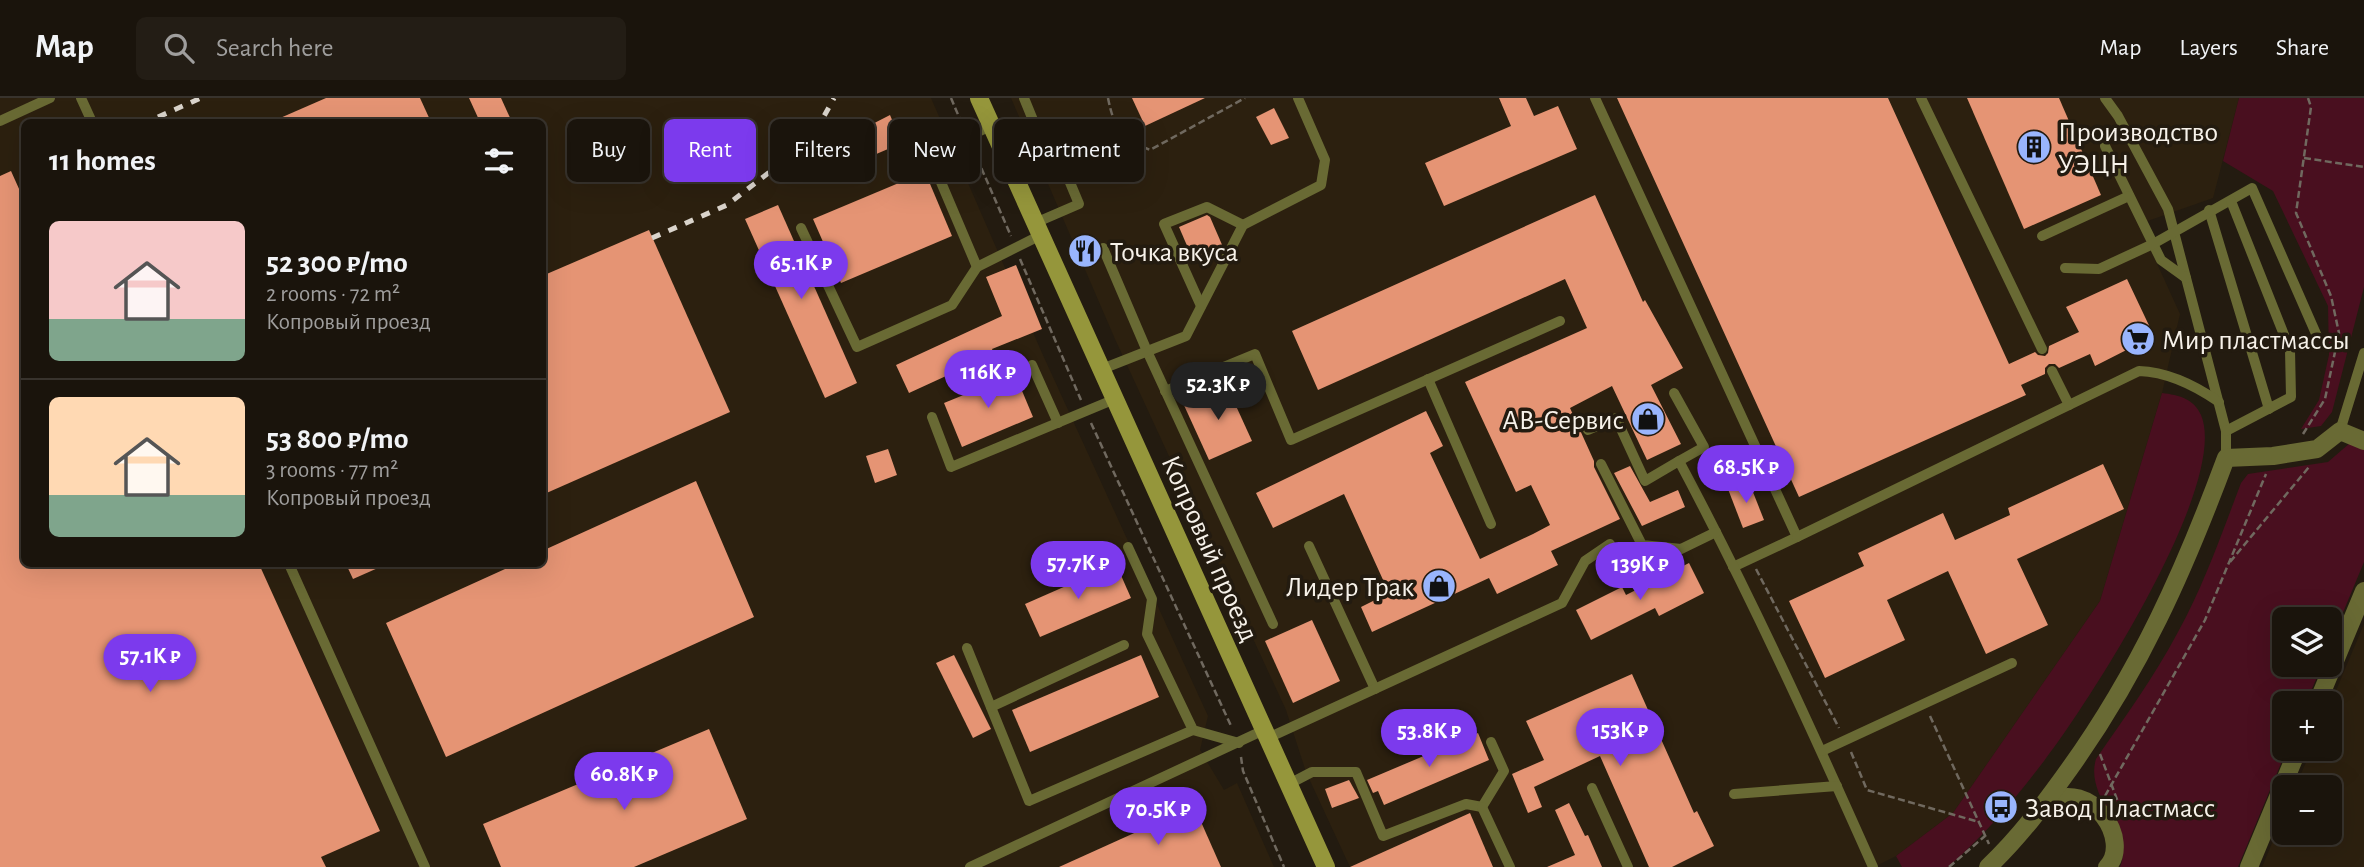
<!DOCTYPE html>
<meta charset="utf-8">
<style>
:root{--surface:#1a140c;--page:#231d15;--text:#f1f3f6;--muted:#9f9e9d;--line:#38332d;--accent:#7c3aed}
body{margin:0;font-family:"Alegreya Sans",sans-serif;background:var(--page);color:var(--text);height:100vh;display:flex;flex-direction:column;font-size:26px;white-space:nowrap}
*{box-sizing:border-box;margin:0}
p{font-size:23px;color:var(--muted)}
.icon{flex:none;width:38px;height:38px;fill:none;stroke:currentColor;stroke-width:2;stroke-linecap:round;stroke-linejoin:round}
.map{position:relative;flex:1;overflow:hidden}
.panel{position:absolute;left:21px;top:21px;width:525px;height:448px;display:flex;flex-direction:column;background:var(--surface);border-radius:10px;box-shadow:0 7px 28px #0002,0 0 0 2px var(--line)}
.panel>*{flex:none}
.hud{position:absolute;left:567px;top:21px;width:665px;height:63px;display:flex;gap:14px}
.controls{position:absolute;left:2272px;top:509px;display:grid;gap:14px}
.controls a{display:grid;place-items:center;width:70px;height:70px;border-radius:10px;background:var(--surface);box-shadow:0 7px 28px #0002,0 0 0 2px var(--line);font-size:35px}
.price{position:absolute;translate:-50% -60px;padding:0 16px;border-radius:24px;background:var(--accent);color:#fff;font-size:23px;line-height:46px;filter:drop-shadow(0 2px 4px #0008)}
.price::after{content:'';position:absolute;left:50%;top:42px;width:21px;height:16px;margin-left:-10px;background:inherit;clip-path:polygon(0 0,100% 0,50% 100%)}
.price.on{background:#222;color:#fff}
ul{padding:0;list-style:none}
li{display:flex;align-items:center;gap:21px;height:175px;padding:0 28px}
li+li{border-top:2px solid var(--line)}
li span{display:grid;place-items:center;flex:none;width:196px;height:140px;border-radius:10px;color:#555}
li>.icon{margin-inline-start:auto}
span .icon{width:84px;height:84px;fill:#fffc;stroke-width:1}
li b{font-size:30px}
h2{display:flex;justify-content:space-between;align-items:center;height:84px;padding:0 28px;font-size:30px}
.chip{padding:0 24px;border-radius:10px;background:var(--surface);box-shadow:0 7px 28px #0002,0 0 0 2px var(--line);font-size:24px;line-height:63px}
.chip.on{background:var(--accent);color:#fff}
header{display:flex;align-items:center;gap:42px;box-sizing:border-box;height:98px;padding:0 35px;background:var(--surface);border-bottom:2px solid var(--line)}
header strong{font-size:33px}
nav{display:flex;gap:38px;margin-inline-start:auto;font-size:24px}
.search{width:490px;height:63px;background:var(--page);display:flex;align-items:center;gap:18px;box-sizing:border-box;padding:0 24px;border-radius:10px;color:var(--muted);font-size:26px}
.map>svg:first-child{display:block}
.built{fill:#2c200f;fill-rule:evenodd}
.green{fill:#490f1f}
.building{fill:#e59474}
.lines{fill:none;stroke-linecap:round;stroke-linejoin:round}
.path{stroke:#70695f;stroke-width:2.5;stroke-dasharray:7 3.5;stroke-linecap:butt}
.service{stroke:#696a34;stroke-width:10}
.minor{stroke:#696a34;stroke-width:18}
.secondary{stroke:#95963b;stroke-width:18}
.rail{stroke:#dad4cc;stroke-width:5;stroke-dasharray:9 9;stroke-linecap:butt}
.labels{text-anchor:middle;stroke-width:7;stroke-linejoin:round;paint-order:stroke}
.poi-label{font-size:28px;fill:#f7f2ea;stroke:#231b10;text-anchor:start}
.street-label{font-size:28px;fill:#f7f2ea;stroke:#231b10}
</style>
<header>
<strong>Map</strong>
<div class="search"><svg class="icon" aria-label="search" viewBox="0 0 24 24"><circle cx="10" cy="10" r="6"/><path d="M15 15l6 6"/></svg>Search here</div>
<nav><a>Map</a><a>Layers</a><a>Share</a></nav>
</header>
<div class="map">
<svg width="2364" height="769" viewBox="0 0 2364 769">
<rect width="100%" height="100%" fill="#231b10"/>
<!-- built -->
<g class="built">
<path d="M0 0H931L1042 255 1208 618 1200 652 1224 692 1237 685 1274 769H0ZM24 24H542V466H24Z"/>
<polygon points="1011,0 2239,0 2213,100 2139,126 2180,216 2162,295 2100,503 1953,715 1896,758 1874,769 1350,769 1306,674 1286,612 1115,241"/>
<polygon points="2364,526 2364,769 2262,769 2284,717 2284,735 2329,735 2329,690 2295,689 2312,651 2329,651 2329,609"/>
</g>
<!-- green -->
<g class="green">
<polygon points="2239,0 2364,0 2364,189 2332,314 2321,328 2301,331 2319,302 2329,257 2328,208 2273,93 2223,63"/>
<path d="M2162 295C2179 297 2194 301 2201 317 2230 386 2088 606 2044 663 2015 701 1984 738 1948 769H1902L1896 758 1953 715 2100 503Z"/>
<path d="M2350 345 2364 350V464L2329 548V522H2284V567H2322L2306 605 2284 606V651H2287L2238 769H2120C2135 734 2084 700 2096 661 2125 619 2154 579 2178 534 2204 487 2222 435 2241 385L2248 376 2328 364Z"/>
</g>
<!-- building -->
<g class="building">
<polygon points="326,0 420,0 431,24 271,24"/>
<polygon points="469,0 501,0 512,24 480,24"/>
<polygon points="1132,0 1205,0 1145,28"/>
<polygon points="1499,0 1526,0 1534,18 1558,8 1577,51 1444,108 1425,65 1511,28"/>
<polygon points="1617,0 1888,0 2009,266 2035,254 2038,257 2045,258 2048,255 2049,248 2079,234 2066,209 2127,181 2154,238 2095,268 2090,256 2059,270 2055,266 2049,266 2045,270 2045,276 2021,287 2026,297 1799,399"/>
<polygon points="1967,0 2059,0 2101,97 2024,131"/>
<polygon points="1274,10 1289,40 1271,47 1256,19"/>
<polygon points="890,17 902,45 846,69 841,54 857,48 851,37"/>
<polygon points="1069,24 1077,44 1041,58 1033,39"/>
<polygon points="11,73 24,102 24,466 259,466 380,733 321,759 326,769 0,769 0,78"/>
<polygon points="925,74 952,138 841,185 813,121"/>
<polygon points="1595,97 1643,204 1645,202 1683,270 1651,287 1681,346 1647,362 1612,288 1570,310 1594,363 1594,369 1620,421 1551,453 1558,467 1497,496 1489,480 1372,534 1361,509 1389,495 1344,396 1273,430 1256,395 1426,313 1443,348 1430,355 1480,461 1533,436 1550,427 1531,387 1516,394 1465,284 1587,230 1565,181 1318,292 1292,233"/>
<polygon points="778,107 857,285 825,300 745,121"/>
<polygon points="1207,117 1210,119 1223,149 1194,164 1179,129"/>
<polygon points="649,132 730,314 542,397 542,178"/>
<polygon points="1088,137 1099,162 1082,169 1072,143"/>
<polygon points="1016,167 1042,231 992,251 994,256 909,295 896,267 1002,218 986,179"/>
<polygon points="1015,276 1033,319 962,349 944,305"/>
<polygon points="1226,286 1252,343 1209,362 1183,305"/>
<polygon points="888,351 897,377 875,385 866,358"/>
<polygon points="2103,366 2124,411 2017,461 2048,527 1986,556 1948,473 1887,502 1905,542 1825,580 1789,503 1864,468 1858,455 1943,415 1955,442 2010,417 2008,410"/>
<polygon points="1630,368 1650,404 1678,392 1685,409 1642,428 1614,375"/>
<polygon points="696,383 754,519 446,659 386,525 516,466 542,466 542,453"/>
<polygon points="1749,384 1764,422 1743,430 1728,391"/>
<polygon points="1689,465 1704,495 1659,518 1655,510 1591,542 1576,512 1622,489 1626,497"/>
<polygon points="346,466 387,466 353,481"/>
<polygon points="1116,466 1131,500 1040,539 1025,506"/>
<polygon points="1312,522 1340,583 1293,605 1265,543"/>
<polygon points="954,557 991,631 973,640 936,565"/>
<polygon points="1141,557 1159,599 1030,654 1012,612"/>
<polygon points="1632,576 1694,715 1697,713 1714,748 1672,769 1649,769 1600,658 1534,689 1542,709 1528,715 1512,676 1544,662 1526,623"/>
<polygon points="709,631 747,721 634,769 501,769 483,726"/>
<polygon points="1478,635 1489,662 1384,707 1378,693 1373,695 1367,682"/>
<polygon points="1349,682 1359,700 1332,710 1325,691"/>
<polygon points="1569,705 1585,738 1588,737 1602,769 1547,769 1575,757 1555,712"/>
<polygon points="1194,708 1221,769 1059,769"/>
<polygon points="1470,715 1493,769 1350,769"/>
</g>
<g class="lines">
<!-- path -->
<g class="path">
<polyline points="951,0 962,26"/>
<path d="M1108 0C1114 31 1122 39 1150 52L1245 0"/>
<polyline points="973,51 1011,138"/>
<polyline points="2304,60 2364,69"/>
<polyline points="1020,161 1081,302"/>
<polyline points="1091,325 1232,630"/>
<polyline points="2303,336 2325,301 2339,235 2331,198 2296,115 2311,9 2308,0"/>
<polyline points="2230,464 2309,369"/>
<polyline points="1756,471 1839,630"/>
<polyline points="1930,618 1989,746"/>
<polyline points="1851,654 1867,692 1979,724"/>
<polyline points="2100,656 2121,712"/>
<polyline points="1241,659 1243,673 1284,769"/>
<polyline points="2105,698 2205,522 2266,376"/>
<polyline points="1949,769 1985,738"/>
</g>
<!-- service -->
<g class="service">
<polyline points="81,0 92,24"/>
<polyline points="1595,0 1797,439 1733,469"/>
<polyline points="1921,0 2042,251"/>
<polyline points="2105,0 2118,18 2168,111 2226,333 2226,360"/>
<polyline points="0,23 50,0"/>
<polyline points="998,43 1035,27 1024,0"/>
<polyline points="2105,48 2161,162 2186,180"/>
<polyline points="2209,112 2269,311"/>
<polyline points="1035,125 1079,106 1061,63"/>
<polyline points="801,130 857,249 952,207 977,169 1041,137"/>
<polyline points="2042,138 2129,98"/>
<polyline points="1103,150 1147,253 1273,526"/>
<polyline points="977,169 929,56 991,28"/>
<polyline points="2065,170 2099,171 2153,146 2252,90 2317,238"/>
<polyline points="1201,208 1164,126 1207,109 1243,127"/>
<polyline points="1032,267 1058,325"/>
<polyline points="1102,271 1186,238 1243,127 1321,87 1325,62 1298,0"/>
<polyline points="2052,273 2069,307"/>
<polyline points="1428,281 1491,426"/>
<polyline points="1165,293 1255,256 1291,342 1560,223"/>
<polyline points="1674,295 1704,349 1679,363"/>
<polyline points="932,319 951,369 1115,301"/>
<path d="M1588 332 1616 320 1645 383 1679 363C1750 496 1812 632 1873 769"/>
<polyline points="2226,333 2291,299 2290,252 2231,103"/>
<polyline points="2340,333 2364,255"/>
<polyline points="1601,366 1642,447 1681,451 1716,434"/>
<path d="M1797 439 2139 273C2167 274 2196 288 2219 304"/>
<polyline points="1309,448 1375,591"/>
<polyline points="1128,449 1152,501 1147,536 1193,632 1239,645"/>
<polyline points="289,466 425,769"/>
<polyline points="967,550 1029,703 1193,632"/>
<polyline points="991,609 1124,547"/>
<polyline points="1268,640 1562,505 1585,463 1610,446"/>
<polyline points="1822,653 2012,565"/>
<polyline points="1289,686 1312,674 1356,674 1383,738 1466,706 1482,709"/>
<polyline points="1592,690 1628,769"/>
<polyline points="1734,696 1837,688"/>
<polyline points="1482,709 1504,673 1491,644"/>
<polyline points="1482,709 1510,769"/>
<polyline points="970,769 1264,632"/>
</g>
<!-- minor -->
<g class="minor">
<polyline points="2317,606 2364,493"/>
<path d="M2046 705C2093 679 2132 744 2107 769"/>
<path d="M1988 769C2019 740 2045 705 2070 670 2140 572 2184 473 2226 360L2273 358 2317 351 2340 333 2364 343"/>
<polyline points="2249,769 2298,651"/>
</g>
<!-- secondary -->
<polyline class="secondary" points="979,0 1326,769"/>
<!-- rail -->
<g class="rail">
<polyline points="158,19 201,0"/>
<polyline points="652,140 727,107 811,42 834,0"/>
</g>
</g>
<!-- icons -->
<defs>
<g id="building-disc" transform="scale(1.75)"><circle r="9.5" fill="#99b5fd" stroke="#231b10"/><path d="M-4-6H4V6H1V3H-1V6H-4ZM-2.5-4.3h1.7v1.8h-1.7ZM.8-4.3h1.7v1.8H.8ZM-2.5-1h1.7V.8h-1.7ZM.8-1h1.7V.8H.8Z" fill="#111"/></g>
<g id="restaurant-disc" transform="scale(1.75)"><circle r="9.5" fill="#99b5fd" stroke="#231b10"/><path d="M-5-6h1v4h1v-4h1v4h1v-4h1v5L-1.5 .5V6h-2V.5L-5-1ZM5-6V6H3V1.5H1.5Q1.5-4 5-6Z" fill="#111"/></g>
<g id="supermarket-disc" transform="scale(1.75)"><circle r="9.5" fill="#99b5fd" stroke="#231b10"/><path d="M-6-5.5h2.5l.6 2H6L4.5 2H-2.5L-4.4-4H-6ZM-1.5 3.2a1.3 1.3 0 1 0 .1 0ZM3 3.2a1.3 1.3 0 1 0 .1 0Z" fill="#111"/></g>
<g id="shop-disc" transform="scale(1.75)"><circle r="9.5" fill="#99b5fd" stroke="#231b10"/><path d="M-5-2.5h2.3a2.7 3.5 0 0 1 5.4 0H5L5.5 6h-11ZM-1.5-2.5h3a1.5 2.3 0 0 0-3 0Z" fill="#111"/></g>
<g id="bus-disc" transform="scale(1.75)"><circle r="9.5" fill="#99b5fd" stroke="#231b10"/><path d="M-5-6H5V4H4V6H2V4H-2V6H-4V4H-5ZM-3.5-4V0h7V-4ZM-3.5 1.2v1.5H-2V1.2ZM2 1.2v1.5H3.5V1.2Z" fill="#111"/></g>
</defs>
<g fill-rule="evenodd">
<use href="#building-disc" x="2034" y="49"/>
<use href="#restaurant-disc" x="1085" y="153"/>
<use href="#supermarket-disc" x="2138" y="241"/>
<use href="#shop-disc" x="1648" y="321"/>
<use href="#shop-disc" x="1439" y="488"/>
<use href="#bus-disc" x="2001" y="709"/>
</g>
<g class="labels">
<!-- poi labels -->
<g class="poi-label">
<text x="2058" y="43">Производство<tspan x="2058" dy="32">УЭЦН</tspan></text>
<text x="1110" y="163">Точка вкуса</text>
<text x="2162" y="251">Мир пластмассы</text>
<text x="1624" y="331" text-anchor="end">АВ-Сервис</text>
<text x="1414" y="498" text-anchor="end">Лидер Трак</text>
<text x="2025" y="719">Завод Пластмасс</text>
</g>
<!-- street labels -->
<g class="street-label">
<text transform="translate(1211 450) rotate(66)" y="10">Копровый проезд</text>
</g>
</g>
</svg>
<div class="controls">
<a><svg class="icon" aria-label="layers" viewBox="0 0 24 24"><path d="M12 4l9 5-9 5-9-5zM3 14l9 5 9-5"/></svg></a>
<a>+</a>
<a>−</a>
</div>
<b class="price" style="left:801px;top:203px">65.1K ₽</b>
<b class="price" style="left:988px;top:312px">116K ₽</b>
<b class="price on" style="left:1218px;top:324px">52.3K ₽</b>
<b class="price" style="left:1746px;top:407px">68.5K ₽</b>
<b class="price" style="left:1078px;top:503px">57.7K ₽</b>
<b class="price" style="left:1640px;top:504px">139K ₽</b>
<b class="price" style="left:150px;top:596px">57.1K ₽</b>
<b class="price" style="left:1620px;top:670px">153K ₽</b>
<b class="price" style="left:1429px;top:671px">53.8K ₽</b>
<b class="price" style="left:624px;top:714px">60.8K ₽</b>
<b class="price" style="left:1158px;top:749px">70.5K ₽</b>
<div class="hud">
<a class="chip">Buy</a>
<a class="chip on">Rent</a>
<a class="chip">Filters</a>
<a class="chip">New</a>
<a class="chip">Apartment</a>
</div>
<section class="panel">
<h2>11 homes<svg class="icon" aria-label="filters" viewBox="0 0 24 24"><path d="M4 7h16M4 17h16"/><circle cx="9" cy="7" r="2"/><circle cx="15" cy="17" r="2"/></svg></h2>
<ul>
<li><span style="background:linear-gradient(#f6c9c9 70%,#7fa58c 0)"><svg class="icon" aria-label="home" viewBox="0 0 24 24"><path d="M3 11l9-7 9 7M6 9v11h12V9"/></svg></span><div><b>52 300 ₽/mo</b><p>2 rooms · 72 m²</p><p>Копровый проезд</p></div></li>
<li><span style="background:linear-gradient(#ffd9b3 70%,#7fa58c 0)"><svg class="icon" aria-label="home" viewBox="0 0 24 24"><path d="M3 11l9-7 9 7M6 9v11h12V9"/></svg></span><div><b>53 800 ₽/mo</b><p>3 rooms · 77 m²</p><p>Копровый проезд</p></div></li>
</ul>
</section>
</div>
